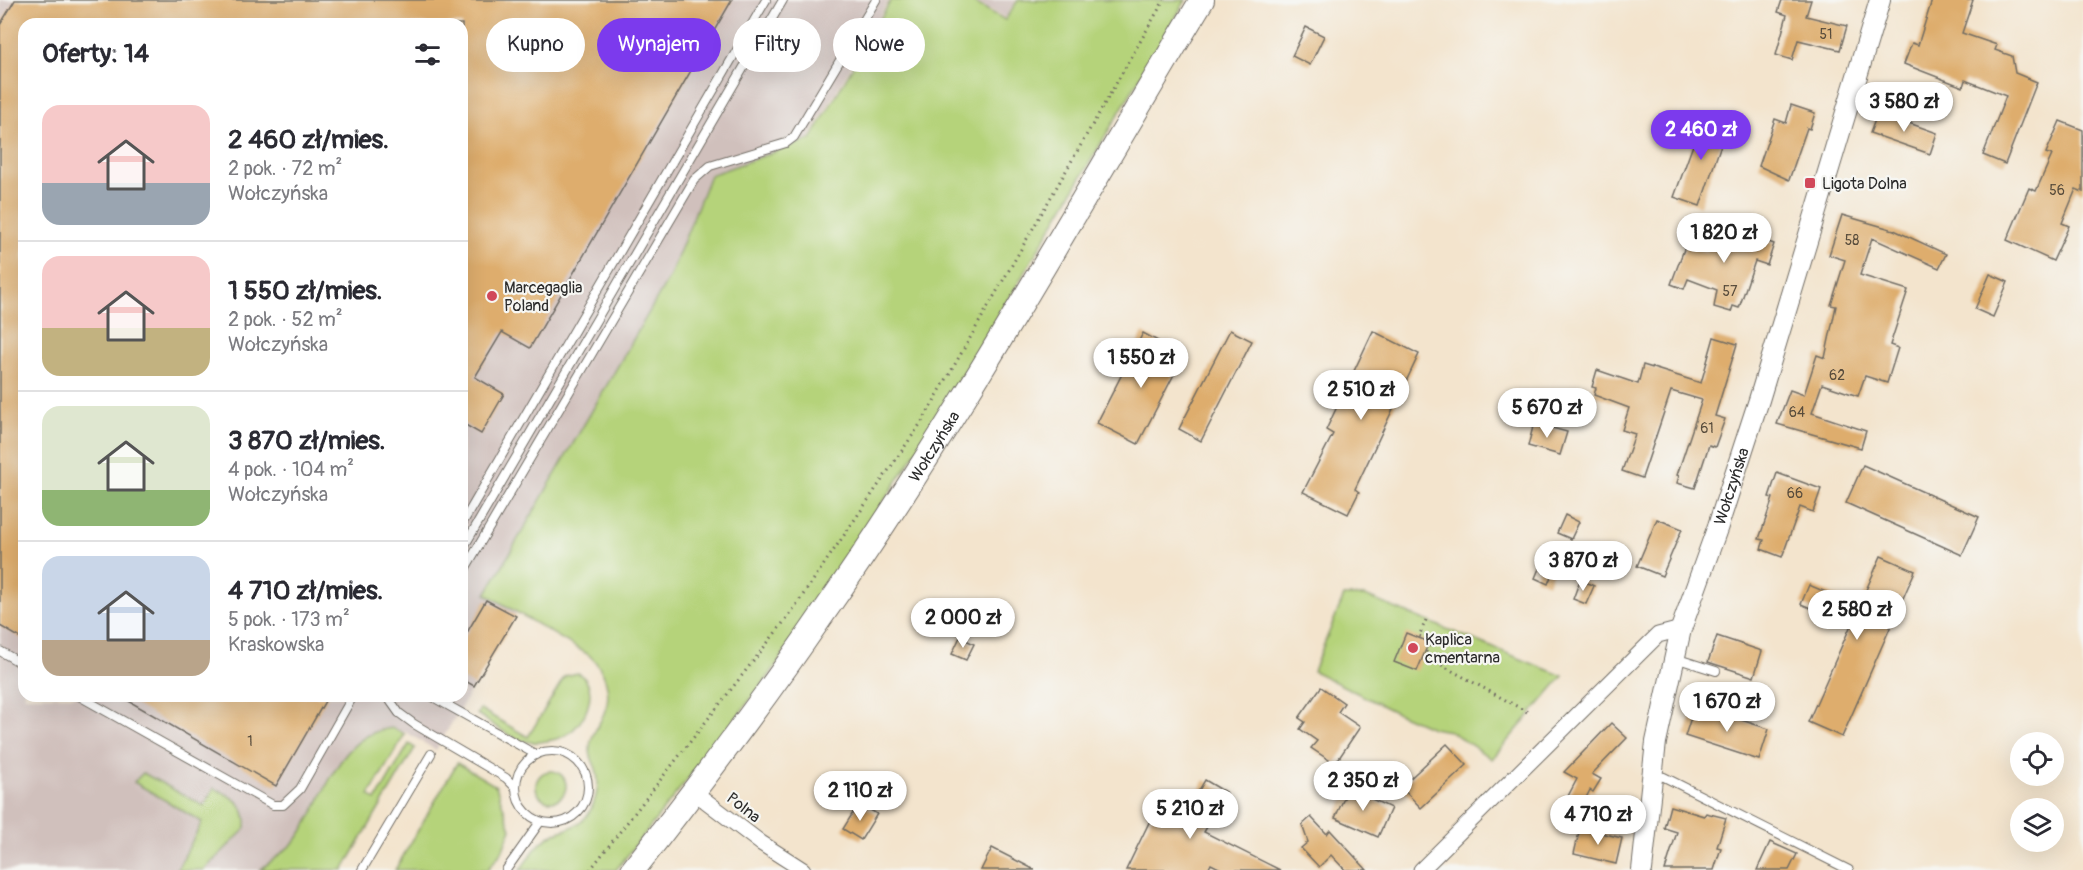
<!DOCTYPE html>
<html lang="pl">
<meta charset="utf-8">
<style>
:root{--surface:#fff;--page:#f7f7f7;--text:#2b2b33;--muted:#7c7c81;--line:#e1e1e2;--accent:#7c3aed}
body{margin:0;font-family:Pangolin,sans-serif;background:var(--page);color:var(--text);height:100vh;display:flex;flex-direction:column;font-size:22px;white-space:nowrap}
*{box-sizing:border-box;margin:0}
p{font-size:20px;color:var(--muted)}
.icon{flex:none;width:33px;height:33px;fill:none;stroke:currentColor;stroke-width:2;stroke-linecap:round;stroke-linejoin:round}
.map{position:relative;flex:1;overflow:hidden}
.details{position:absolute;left:18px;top:18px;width:450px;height:684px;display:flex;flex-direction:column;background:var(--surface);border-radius:18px;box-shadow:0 6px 24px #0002}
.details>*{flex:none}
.hud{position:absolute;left:486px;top:18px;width:570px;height:54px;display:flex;gap:12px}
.tools{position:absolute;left:2010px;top:732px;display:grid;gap:12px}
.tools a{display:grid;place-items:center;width:54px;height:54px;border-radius:50%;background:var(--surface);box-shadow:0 6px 24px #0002;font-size:30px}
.price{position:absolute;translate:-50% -51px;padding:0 14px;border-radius:21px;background:#fff;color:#222;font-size:20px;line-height:39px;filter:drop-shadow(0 2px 3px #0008)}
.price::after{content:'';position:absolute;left:50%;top:36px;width:18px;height:14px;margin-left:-9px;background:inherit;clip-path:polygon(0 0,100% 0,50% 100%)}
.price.active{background:var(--accent);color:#fff}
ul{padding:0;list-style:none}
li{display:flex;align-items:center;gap:18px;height:150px;padding:0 24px}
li+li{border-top:2px solid var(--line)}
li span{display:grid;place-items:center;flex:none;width:168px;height:120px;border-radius:18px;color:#555}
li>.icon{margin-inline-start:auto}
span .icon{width:72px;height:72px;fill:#fffc;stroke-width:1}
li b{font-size:26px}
h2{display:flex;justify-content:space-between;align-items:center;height:72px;padding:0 24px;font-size:26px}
.pill{padding:0 21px;border-radius:27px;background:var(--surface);box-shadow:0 6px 24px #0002;font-size:21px;line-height:54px}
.pill.active{background:var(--accent);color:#fff}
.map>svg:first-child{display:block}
.industrial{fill:#d0c0bc;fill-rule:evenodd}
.green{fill:#b5d37a;stroke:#707f52;stroke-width:1.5}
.building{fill:#dead6d}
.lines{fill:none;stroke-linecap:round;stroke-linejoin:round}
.service-casing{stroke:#716c64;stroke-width:10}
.minor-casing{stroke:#716c64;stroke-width:17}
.tertiary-casing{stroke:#716c64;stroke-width:22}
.primary-casing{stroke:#716c64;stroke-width:26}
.path{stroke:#716c64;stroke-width:3;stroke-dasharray:1.5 4.5;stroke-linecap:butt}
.service{stroke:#fff;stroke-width:8}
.minor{stroke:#fff;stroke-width:15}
.tertiary{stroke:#fff;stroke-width:20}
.primary{stroke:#fff;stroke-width:24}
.poi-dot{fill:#d1495b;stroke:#f6f6f2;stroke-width:2}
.labels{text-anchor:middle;stroke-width:4.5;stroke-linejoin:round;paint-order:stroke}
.number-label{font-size:14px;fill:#584c3c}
.poi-label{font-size:16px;fill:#2b2b2b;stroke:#f6f6f2;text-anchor:start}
.street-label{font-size:16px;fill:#2b2b2b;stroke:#f6f6f2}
</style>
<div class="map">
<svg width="2083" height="870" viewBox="0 0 2083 870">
<rect width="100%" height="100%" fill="#f6f6f2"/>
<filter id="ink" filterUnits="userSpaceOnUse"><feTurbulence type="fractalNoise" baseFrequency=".0167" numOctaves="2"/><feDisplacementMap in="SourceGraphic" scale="12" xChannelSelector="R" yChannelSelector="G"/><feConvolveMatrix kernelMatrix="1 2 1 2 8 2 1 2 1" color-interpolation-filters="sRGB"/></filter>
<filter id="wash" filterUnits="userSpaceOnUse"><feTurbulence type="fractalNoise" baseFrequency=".008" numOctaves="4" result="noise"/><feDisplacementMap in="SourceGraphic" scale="24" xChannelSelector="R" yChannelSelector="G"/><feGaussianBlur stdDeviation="1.35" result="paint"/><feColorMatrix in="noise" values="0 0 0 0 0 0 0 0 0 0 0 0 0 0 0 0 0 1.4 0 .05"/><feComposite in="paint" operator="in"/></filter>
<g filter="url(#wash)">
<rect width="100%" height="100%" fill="#f3e4cd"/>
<!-- industrial -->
<g class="industrial">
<path d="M0 0H889L576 542 523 601 436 750 404 731 357 812 287 870H0ZM24 24H462V696H24Z"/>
<polygon points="973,0 1016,0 1005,18"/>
</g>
<!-- green -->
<g class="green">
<path d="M891 0H970L1005 20 1018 0H1186L936 422 769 676 616 870H520C530 856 538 842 554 834 564 829 575 828 583 820 595 808 601 785 596 769 594 763 590 757 590 751 589 736 599 727 604 713 613 692 605 670 589 655L486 594 670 276 710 175 811 139Z"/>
<polygon points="1344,596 1365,596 1563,676 1492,759 1450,731 1432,728 1393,711 1313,671"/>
<path d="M578 673C603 688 584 728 562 737 555 740 538 743 530 742 512 740 493 724 477 714L480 709 528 737 565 676Z"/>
<path d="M392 728 405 734 369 795 376 800 409 744 415 748 343 870H260C271 861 286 851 296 840 326 802 335 734 392 728Z"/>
<polygon points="457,763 496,786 511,829 502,852 487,870 395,870"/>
<circle cx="551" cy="786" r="15"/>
<path d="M143 773 204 806 214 788C234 797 248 805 246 828L204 870H177L202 822 134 782Z"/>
</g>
<g id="blocks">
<!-- building -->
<g class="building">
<polygon points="15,0 732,0 530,348 502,332 475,377 504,394 481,434 462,423 462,24 24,24 24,640 0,626 0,25"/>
<polygon points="1782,0 1811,0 1806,16 1847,26 1840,50 1798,40 1792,60 1776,55 1787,15 1778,12"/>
<polygon points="1932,0 1973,0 1962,33 1997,45 1995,50 2012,56 2015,73 2037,82 2005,164 1983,155 2006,96 1965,80 1963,87 1904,64 1912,43 1918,45"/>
<polygon points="1306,27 1324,36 1310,65 1292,56"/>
<polygon points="1791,105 1815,113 1810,129 1807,128 1789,180 1759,166 1775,119 1786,123"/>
<polygon points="1878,112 1937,133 1930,154 1870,133"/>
<polygon points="1704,115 1728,124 1700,206 1674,197"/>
<polygon points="2060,121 2083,130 2083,192 2076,189 2062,223 2069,226 2053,261 2007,240 2029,188 2036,191 2052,155 2046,153"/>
<polygon points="1842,215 1894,230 1946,254 1939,268 1872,238 1860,275 1908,290 1890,345 1898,348 1887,383 1865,376 1858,396 1822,384 1812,413 1866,431 1861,448 1777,424 1790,390 1804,395 1817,355 1825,358 1836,306 1831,305 1845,260 1829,255"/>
<polygon points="1719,218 1738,225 1736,230 1774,244 1767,265 1755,261 1739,308 1733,306 1731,312 1714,307 1717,290 1688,279 1684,289 1671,284 1686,244 1706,252"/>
<polygon points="1990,274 2008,282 1993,317 1975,309"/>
<polygon points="1230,330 1252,341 1201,441 1179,429"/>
<polygon points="1373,331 1419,354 1355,489 1359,492 1348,514 1303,492 1333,434 1326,430"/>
<polygon points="1143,333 1184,355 1138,444 1097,423"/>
<polygon points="1714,337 1737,344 1715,416 1725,419 1715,447 1709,445 1695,488 1677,483 1679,476 1677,475 1702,400 1671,391 1642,478 1622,471 1635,434 1622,430 1629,408 1594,395 1596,388 1592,387 1597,370 1638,384 1643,365 1701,383"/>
<polygon points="1534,423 1567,432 1560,455 1528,446"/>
<polygon points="1863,465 1979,517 1962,555 1846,503"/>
<polygon points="1777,473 1821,489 1813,512 1800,507 1782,557 1761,549 1764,540 1759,539 1773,498 1769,497"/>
<polygon points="1565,515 1579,522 1571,539 1557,533"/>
<polygon points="1657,519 1682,529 1662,576 1637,566"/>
<polygon points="1881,556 1915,571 1842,737 1808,722 1851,625 1801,604 1809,585 1859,606"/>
<polygon points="1541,564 1554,569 1548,584 1535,578"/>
<polygon points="1580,580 1594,586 1586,604 1573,599"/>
<polygon points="486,600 516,616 474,686 462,679 462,641"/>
<polygon points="1406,633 1429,642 1417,671 1394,662"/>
<polygon points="1717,636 1762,651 1754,677 1708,662"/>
<polygon points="960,637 974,644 966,660 952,654"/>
<polygon points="1321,687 1344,703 1338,712 1360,727 1335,764 1311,748 1317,741 1300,729 1305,722 1299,718"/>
<polygon points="120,696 328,696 276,786"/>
<polygon points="1695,705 1769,729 1759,760 1685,736"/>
<polygon points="1611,723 1627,738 1592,774 1601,779 1593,792 1590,790 1572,825 1557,817 1577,779 1564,772"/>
<polygon points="1447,744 1467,765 1421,808 1401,787"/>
<polygon points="1205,780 1227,793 1204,832 1280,870 1223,870 1211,864 1208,870 1126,870 1159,802 1185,814"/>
<polygon points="1350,785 1363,791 1361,794 1391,808 1378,837 1335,818"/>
<polygon points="859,803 877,814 861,840 843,829"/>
<polygon points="1670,806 1704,816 1706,813 1726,818 1717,847 1721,848 1714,870 1665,870 1677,832 1664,828"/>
<polygon points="1311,817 1327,834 1330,830 1367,870 1345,870 1331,855 1319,867 1301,848 1308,842 1302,825"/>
<polygon points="1580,828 1622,838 1616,864 1574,854"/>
<polygon points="1770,842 1797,854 1789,870 1757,870"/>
<polygon points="992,848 1035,870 981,870"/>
</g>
</g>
</g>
<g filter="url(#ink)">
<use href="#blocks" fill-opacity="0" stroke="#716c64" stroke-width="1.5"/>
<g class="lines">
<!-- service casing -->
<g class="service-casing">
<g id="service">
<polyline points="462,524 766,0"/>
<polyline points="462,550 783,0"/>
<polyline points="462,574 694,180 710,166 786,143 794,137 876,0"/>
<polyline points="0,651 24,665"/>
<polyline points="1675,658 1716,671"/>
<polyline points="79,696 273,805 283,805 300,789 353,696"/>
<polyline points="387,696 399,713 414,724 506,778 515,787"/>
<polyline points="431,696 535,754"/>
<circle cx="552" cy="787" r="36"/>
<polyline points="1652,775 1664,777 1849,870"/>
<polyline points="362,870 431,754"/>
<polyline points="506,870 540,822"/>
</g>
</g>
<!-- minor casing -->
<g class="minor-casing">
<g id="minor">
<polyline points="694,792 761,843 803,870"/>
<polyline points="1421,870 1658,635 1681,629"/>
</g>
</g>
<!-- tertiary casing -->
<g class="tertiary-casing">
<g id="tertiary">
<path id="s1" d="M1642 870 1656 742 1681 629 1718 526 1759 400 1880 0"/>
</g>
</g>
<!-- primary casing -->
<g class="primary-casing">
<g id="primary">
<path id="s2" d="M633 870C697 788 761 704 820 618 959 420 1077 207 1202 0"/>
</g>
</g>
<!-- path -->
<g class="path">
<polyline points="1426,620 1419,636 1431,640 1425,656 1531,714"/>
<polyline points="590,870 790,614 923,420 1164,0"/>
</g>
<!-- service -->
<use href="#service" class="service"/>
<!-- minor -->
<use href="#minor" class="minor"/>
<!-- tertiary -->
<use href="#tertiary" class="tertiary"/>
<!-- primary -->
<use href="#primary" class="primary"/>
</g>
</g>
<!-- markers -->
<g class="poi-dot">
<rect x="1804" y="177" width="12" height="12" rx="3"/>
<circle cx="492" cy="296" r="6"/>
<circle cx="1413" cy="648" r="6"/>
</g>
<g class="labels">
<!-- number labels -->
<g class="number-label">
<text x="1826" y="39">51</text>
<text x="2057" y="195">56</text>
<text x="1852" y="245">58</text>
<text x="1730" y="296">57</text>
<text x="1837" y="380">62</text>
<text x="1797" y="417">64</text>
<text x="1707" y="433">61</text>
<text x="1795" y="498">66</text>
<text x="250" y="746">1</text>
</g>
<!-- poi labels -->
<g class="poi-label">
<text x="1822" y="189">Ligota Dolna</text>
<text x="504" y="293">Marcegaglia<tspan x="504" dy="18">Poland</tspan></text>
<text x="1425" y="645">Kaplica<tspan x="1425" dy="18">cmentarna</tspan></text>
</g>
<!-- street labels -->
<g class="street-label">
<text dy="6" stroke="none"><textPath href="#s2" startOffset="520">Wołczyńska</textPath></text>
<text dy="6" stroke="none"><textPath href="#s1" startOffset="396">Wołczyńska</textPath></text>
<text transform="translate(744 807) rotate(38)" y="6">Polna</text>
</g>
</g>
</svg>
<div class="tools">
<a><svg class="icon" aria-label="locate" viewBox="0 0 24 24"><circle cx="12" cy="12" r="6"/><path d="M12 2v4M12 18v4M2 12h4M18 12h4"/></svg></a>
<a><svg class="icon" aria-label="layers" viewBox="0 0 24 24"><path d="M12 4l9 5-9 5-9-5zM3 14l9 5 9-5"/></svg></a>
</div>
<b class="price" style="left:1904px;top:133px">3 580 zł</b>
<b class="price active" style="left:1701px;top:161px">2 460 zł</b>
<b class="price" style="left:1724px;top:264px">1 820 zł</b>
<b class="price" style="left:1141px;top:389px">1 550 zł</b>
<b class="price" style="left:1361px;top:421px">2 510 zł</b>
<b class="price" style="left:1547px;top:439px">5 670 zł</b>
<b class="price" style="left:1583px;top:592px">3 870 zł</b>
<b class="price" style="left:1857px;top:641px">2 580 zł</b>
<b class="price" style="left:963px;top:649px">2 000 zł</b>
<b class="price" style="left:1727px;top:733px">1 670 zł</b>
<b class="price" style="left:1363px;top:812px">2 350 zł</b>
<b class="price" style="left:860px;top:822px">2 110 zł</b>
<b class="price" style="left:1190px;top:840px">5 210 zł</b>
<b class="price" style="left:1598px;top:846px">4 710 zł</b>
<div class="hud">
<a class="pill">Kupno</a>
<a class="pill active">Wynajem</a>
<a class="pill">Filtry</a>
<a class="pill">Nowe</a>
</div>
<section class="details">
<h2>Oferty: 14<svg class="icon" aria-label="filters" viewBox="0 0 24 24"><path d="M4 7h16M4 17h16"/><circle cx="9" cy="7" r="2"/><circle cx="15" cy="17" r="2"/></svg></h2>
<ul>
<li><span style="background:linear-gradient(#f6c9c9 65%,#9aa5b1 0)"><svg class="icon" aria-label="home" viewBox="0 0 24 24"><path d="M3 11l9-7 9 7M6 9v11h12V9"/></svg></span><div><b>2 460 zł/mies.</b><p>2 pok. · 72 m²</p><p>Wołczyńska</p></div></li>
<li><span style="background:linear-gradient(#f6c9c9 60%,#c2b280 0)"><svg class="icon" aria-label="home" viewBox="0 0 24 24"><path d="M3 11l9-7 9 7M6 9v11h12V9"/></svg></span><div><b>1 550 zł/mies.</b><p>2 pok. · 52 m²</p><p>Wołczyńska</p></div></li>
<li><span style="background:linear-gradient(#dfe7d0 70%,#8fb573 0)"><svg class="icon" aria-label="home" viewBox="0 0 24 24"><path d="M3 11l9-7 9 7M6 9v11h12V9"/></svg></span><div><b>3 870 zł/mies.</b><p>4 pok. · 104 m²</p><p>Wołczyńska</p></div></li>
<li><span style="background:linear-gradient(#c9d6e8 70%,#b9a48a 0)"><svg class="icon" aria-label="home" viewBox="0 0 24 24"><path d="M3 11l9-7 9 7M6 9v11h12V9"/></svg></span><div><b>4 710 zł/mies.</b><p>5 pok. · 173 m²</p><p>Kraskowska</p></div></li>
</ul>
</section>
</div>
